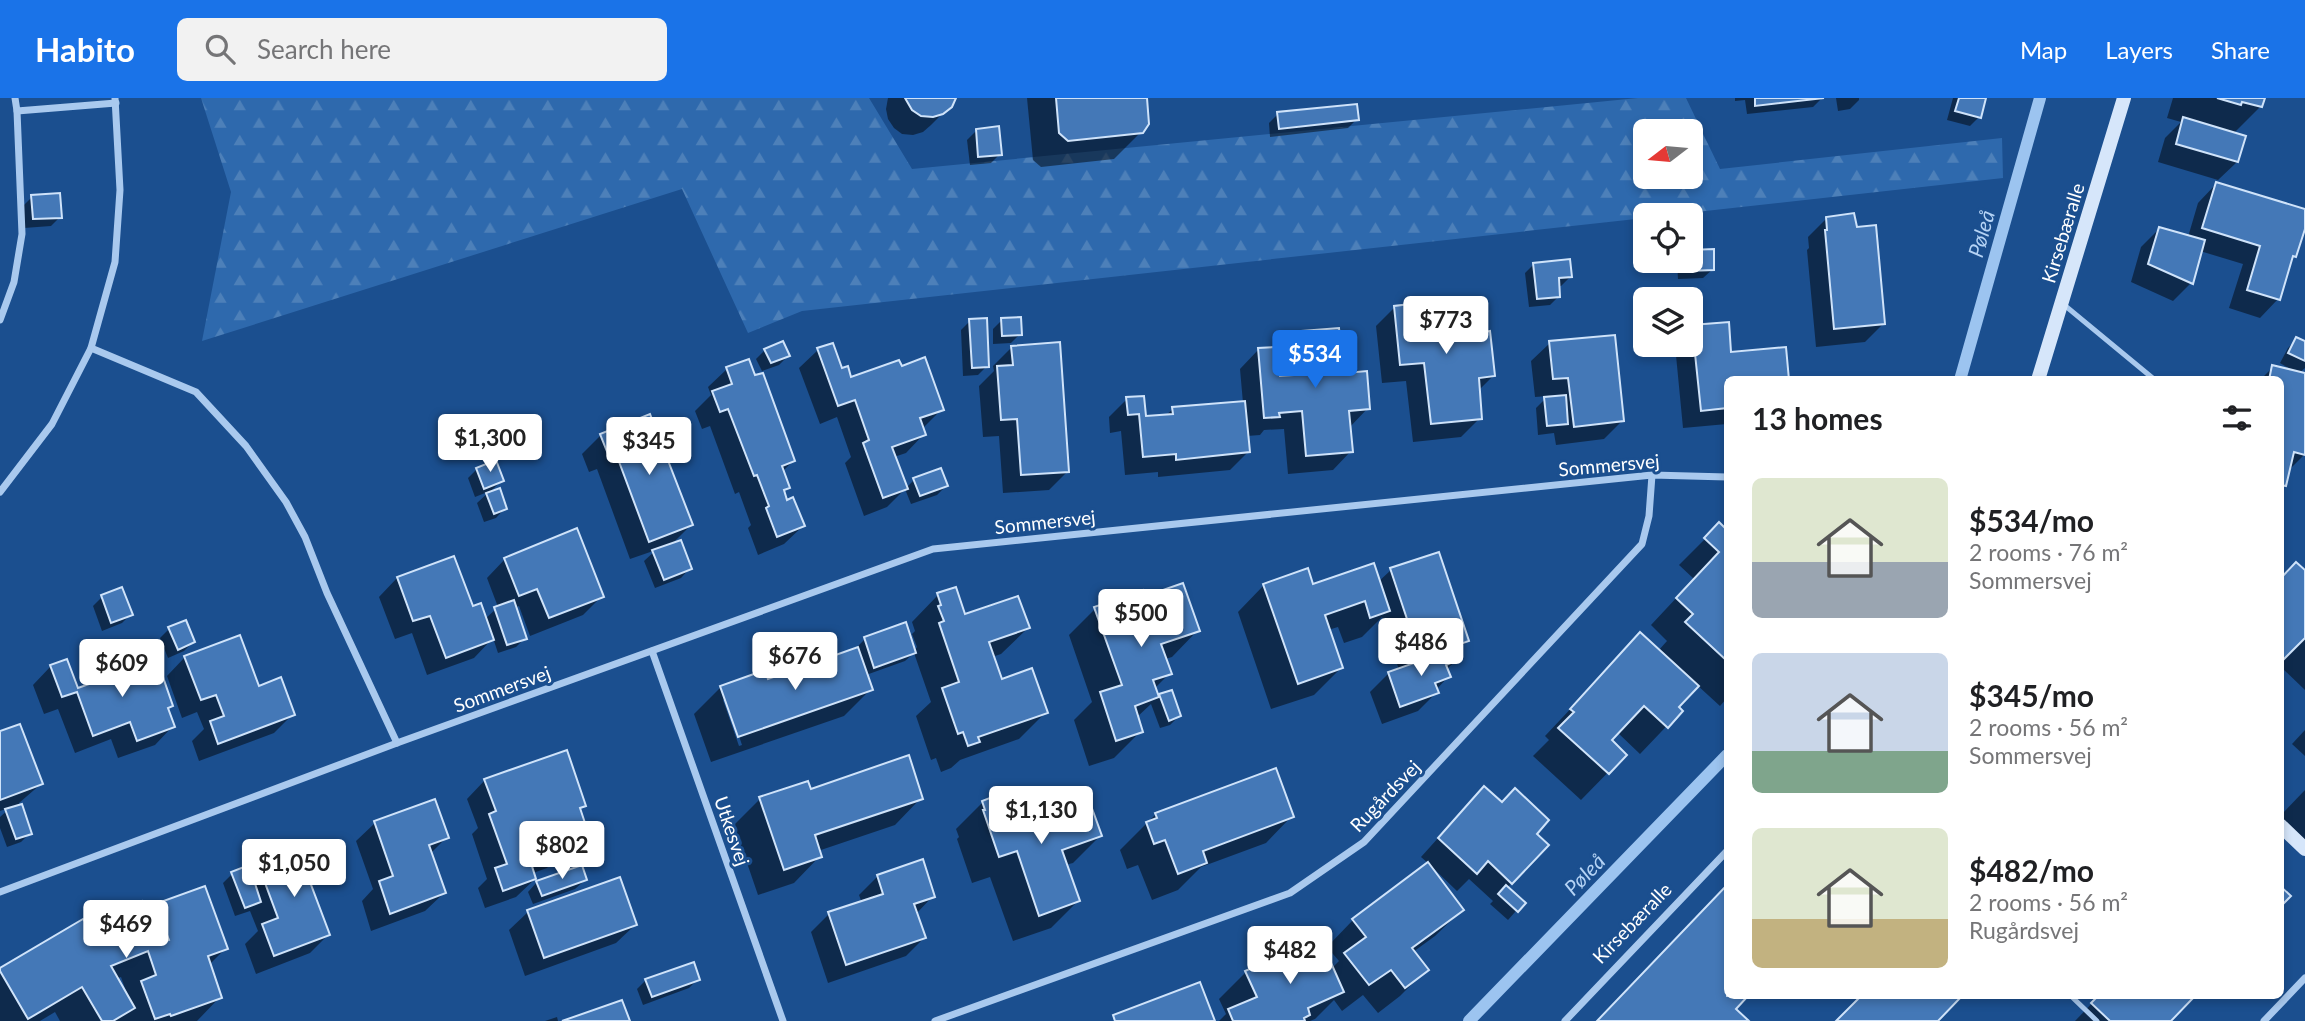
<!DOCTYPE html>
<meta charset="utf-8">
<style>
:root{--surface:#fff;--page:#f2f2f2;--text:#202124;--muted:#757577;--accent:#1a73e8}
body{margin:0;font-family:Lato,sans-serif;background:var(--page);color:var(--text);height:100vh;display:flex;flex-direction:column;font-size:26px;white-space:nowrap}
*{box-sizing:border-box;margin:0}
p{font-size:23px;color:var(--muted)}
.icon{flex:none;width:38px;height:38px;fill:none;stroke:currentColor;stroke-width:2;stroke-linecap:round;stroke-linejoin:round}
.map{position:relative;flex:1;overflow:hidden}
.details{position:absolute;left:1724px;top:278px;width:560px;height:623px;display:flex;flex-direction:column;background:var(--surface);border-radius:10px;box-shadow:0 4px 10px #0003}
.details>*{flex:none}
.needle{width:46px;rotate:254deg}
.fabs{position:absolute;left:1633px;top:21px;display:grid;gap:14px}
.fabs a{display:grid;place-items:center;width:70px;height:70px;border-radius:10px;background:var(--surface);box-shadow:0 4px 10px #0003;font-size:35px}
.price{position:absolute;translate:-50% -60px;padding:0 16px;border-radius:7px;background:#fff;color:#222;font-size:23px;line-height:46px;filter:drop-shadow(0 2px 4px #0008)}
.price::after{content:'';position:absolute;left:50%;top:42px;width:21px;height:16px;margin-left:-10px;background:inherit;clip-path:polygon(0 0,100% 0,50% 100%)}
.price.on{background:var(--accent);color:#fff}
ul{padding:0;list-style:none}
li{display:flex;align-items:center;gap:21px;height:175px;padding:0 28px}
li span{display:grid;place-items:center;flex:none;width:196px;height:140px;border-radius:10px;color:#555}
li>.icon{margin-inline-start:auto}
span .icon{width:84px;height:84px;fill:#fffc;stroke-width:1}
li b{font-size:30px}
h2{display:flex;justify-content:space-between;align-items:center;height:84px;padding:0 28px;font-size:30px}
header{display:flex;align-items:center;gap:42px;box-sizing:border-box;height:98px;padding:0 35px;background:var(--accent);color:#fff}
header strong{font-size:33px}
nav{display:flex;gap:38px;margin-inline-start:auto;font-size:24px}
.search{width:490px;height:63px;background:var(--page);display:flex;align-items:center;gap:18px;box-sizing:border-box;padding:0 24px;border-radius:10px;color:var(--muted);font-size:26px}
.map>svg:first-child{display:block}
.forest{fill:url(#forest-firs);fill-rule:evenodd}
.shadow{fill:#0007;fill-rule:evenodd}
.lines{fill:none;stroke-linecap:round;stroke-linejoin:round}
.stream{stroke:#9cc4f0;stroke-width:12}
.building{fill:#4478b7;stroke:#cfe3fa;stroke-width:2}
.lane{stroke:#a9c9ee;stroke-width:5}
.street{stroke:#a9c9ee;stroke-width:7}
.secondary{stroke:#d6e6fa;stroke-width:14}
.labels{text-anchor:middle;stroke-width:6;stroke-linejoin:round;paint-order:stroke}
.street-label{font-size:19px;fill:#fff;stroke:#1b4f8f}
.water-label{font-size:21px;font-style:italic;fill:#b5d3f5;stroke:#1b4f8f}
</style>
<header>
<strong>Habito</strong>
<div class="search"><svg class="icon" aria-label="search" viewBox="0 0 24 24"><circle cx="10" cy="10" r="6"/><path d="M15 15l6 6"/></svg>Search here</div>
<nav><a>Map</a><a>Layers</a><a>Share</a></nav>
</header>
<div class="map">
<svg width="2305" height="923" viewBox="0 0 2305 923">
<defs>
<pattern id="forest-firs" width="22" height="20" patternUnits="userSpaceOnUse" patternTransform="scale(1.75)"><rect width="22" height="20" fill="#2e69ad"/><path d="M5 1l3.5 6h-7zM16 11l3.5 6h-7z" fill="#4d80b9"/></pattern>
</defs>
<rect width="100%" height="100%" fill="#1b4f8f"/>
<!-- forest -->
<path class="forest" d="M201 0H869L912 71 1638 0H1686L1720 71 2002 40 2003 80 1669 117H1645V120L802 213 748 235 682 91 202 243 231 94ZM1645 33H1690V79H1645Z"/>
<!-- shadow -->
<g class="shadow">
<polygon points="888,0 954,0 951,7 931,27 923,34 913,37 902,36 894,30 888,21 886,11"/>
<polygon points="1027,0 1145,0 1141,34 1114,61 1041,69 1033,62"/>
<polygon points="1735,0 1822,0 1813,9 1747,16 1745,2 1735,3"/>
<polygon points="1836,0 1859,0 1859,2 1850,11 1838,13"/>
<polygon points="1953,0 1984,0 1979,19 1970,28 1947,22"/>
<polygon points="2173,0 2263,0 2261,8 2233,36 2237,64 2218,82 2158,64 2165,40 2181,24 2167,20"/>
<polygon points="1278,16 1357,21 1348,30 1270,39 1269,25"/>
<polygon points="976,33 1000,56 991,65 970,67 967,42"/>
<polygon points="2216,86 2305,113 2305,125 2295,158 2289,163 2278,201 2260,220 2229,210 2243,166 2200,153 2191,185 2173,203 2131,184 2141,149 2159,131 2188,139 2198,105"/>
<polygon points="32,99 60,119 51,128 24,130 23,108"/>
<polygon points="1827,120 1883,226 1865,244 1816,249 1807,152 1809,150 1808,139"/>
<polygon points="1677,163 1690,163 1713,171 1703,180 1678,181"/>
<polygon points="1534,166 1570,179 1561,188 1558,188 1559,198 1550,207 1529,209 1525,175"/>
<polygon points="1395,209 1472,238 1493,278 1478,293 1480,320 1461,339 1413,344 1406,283 1382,285 1376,228"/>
<polygon points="1002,222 1020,236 1011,245 993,246 993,231"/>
<polygon points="970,223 987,268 978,277 963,278 961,232"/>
<polygon points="1693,229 1727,282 1727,326 1683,330 1675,247 1690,247 1690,232"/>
<polygon points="1290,236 1341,273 1368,310 1349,330 1351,353 1333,372 1288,376 1284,331 1264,332 1260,337 1247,338 1248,354 1230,372 1158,379 1158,374 1125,377 1121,333 1110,335 1109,319 1127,301 1145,320 1165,318 1173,311 1243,305 1240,271 1258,252 1275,250"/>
<polygon points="2297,241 2305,245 2305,270 2299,275 2305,276 2305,352 2304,357 2288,373 2284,387 2280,391 2280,282 2260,282 2273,269 2297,275 2280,265 2288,250"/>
<polygon points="1550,245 1622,323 1604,341 1556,347 1554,335 1538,337 1536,310 1548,298 1535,299 1531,263"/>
<polygon points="1012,249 1068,373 1049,392 1003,395 999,338 983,339 979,288 994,273 993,268"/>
<polygon points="765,252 788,258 779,267 762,273 756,261"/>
<polygon points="818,252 850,281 901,270 942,311 922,331 924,336 906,355 894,359 906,390 914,382 946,388 937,397 911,406 905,391 887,409 864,418 845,365 851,359 837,319 820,326 799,270"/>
<polygon points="727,271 793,363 782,374 788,389 783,395 786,404 803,428 784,446 758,457 748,430 751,427 739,394 735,396 710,328 702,331 695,313 711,297 708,289"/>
<polygon points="601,337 691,427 671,447 690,470 681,480 655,490 644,463 656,452 630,461 597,371 589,374 582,356"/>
<polygon points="477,371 501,383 489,395 505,410 496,420 484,424 477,405 490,393 475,399 468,380"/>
<polygon points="1719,427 1727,435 1727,600 1720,608 1697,587 1676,609 1681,613 1640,656 1617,634 1609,642 1625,657 1581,702 1533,658 1549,642 1545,638 1640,537 1658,553 1667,543 1651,527 1694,481 1679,467"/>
<polygon points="453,460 472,510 485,521 498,509 487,480 505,461 602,498 583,517 530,538 519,508 514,510 525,540 516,549 498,555 493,540 474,560 427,577 412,535 395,541 379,499 397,480"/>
<polygon points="1391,472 1467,543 1454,556 1456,562 1446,572 1448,579 1436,592 1437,594 1418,613 1382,626 1370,594 1389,575 1399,572 1382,519 1362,539 1344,545 1338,529 1328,532 1341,570 1314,597 1271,611 1238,514 1264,487 1312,488 1378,484"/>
<polygon points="2305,475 2305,592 2280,568 2280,482"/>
<path d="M938 497 964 518 1028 530 1001 556 992 559 1000 583 1046 614 1019 641 960 662 951 670 941 674 936 660 931 662 916 618 931 604 914 555 905 563 866 577 871 591 844 618 711 664 694 616 721 589 767 583 856 550 865 541 914 553 917 549 912 536 915 533 912 524ZM723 602H727L742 647 739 648Z"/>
<polygon points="102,499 131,516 122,525 102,533 93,508"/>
<polygon points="1145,500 1198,532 1172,559 1165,561 1170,575 1154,591 1158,600 1160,598 1179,618 1170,627 1160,630 1151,606 1136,620 1141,633 1114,660 1089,668 1074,622 1092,604 1069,537 1095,511"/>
<polygon points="169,531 193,544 184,553 168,560 160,540"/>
<polygon points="185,559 293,616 274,635 199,663 192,643 204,631 197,614 182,620 167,578"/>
<polygon points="51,568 77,592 171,608 167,612 173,628 155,647 118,660 111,641 75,655 58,611 44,616 33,587"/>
<polygon points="2305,632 2305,658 2292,646"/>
<polygon points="0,635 41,686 19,705 30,735 21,744 7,749 0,730 0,719 11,709 0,713"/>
<polygon points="485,682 584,707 579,712 584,727 563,746 565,752 547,770 533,775 535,781 516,799 485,810 478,790 487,781 472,736 478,730 467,701"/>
<polygon points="2305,692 2305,748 2280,725 2280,718"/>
<polygon points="810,693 921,700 895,727 818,753 820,758 794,785 758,797 734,727 760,701"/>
<polygon points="983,704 1002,708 1034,727 1100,738 1073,765 1065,767 1078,803 1051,830 1013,843 990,779 972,785 957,741 959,739 956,731"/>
<polygon points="1466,709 1534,736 1546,747 1507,790 1523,805 1508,822 1490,806 1493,803 1469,781 1457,793 1433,770 1432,772 1462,812 1435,838 1413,854 1426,872 1400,898 1378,915 1363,897 1342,913 1334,902 1315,921 1310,923 1219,923 1226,916 1219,901 1246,874 1331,871 1339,863 1327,849 1353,822 1429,766 1421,759"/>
<polygon points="1156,716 1292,718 1266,745 1201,769 1178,792 1152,802 1138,767 1127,771 1120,752"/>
<polygon points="375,725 447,739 430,756 444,795 425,813 371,833 362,803 373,791 356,743"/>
<polygon points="259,767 326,767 309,785 328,837 310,855 256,876 245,846 258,833 250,813 235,818 223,785 232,776 250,776"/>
<polygon points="878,778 933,798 916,816 924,840 906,858 828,885 811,834 829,816 862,805 859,797"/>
<polygon points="585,782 575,791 533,806 528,794 537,784"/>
<polygon points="1727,788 1727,898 1746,898 1733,911 1746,923 1598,923"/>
<path d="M156 807 226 850 209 867 220 899 197 923H60L55 914 40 923H0V872L85 827 146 817ZM121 879 127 896H125L116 881Z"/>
<polygon points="528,814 635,827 616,845 525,878 509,832"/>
<polygon points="698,881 689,890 643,907 637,891 646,882"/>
<polygon points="1861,898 1960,898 1936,923 1837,923"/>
<polygon points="2099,898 2193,898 2168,923 2075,923"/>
<polygon points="557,919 558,923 545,923"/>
</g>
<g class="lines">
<!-- stream -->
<g class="stream">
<polyline points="1960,282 2040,0"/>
<polyline points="1469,923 1727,657"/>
</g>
</g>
<!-- building -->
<g class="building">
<polygon points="905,0 956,0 952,9 943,16 933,19 921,18 912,12"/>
<polygon points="1056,0 1147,0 1149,26 1143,35 1068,43 1059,35"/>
<polygon points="1755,0 1824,0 1755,8"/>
<polygon points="1959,0 1986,0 1981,20 1955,13"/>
<polygon points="2217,0 2265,0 2262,9 2242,4 2241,7"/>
<polygon points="1357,6 1359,22 1279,31 1277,14"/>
<polygon points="2183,19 2246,38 2238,64 2176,46"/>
<polygon points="999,28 1002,57 978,59 976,31"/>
<polygon points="2216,84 2305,111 2305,131 2296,159 2293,158 2280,202 2247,192 2260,148 2202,130"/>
<polygon points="60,95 62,120 33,121 31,97"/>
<polygon points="1854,115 1857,129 1876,127 1885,226 1834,231 1825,132 1827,132 1826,119"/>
<polygon points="2159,129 2205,142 2193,186 2148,166"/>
<polygon points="1714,151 1714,172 1687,173 1686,163 1690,163 1690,152"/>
<polygon points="1570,161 1572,179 1559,180 1560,199 1537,201 1533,165"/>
<polygon points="1471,199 1474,236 1490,233 1495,278 1479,280 1482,321 1431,326 1424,265 1400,267 1394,208"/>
<polygon points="1021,219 1022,237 1002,238 1001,220"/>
<polygon points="987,220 989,269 972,270 969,221"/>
<polygon points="1729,224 1731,254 1786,249 1789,282 1727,282 1727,310 1701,313 1692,227"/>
<polygon points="1339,230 1343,272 1346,275 1367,273 1370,311 1349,313 1353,354 1306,358 1302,313 1279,315 1280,319 1264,320 1258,250 1277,249 1280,278 1293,277 1289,234"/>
<polygon points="1615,237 1624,323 1574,329 1568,280 1553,281 1549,243"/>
<polygon points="2296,239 2305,243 2305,263 2288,255"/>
<polygon points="783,243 790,258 771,265 764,251"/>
<polygon points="1060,244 1069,374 1021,377 1017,321 1001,322 997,268 1013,267 1011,248"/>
<polygon points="833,245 842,270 848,268 851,279 899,262 902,268 925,259 944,312 920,320 926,337 892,349 908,391 883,400 863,345 869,342 855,302 838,308 817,250"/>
<polygon points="749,261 755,277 763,275 795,363 782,368 790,390 784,392 787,402 793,399 805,428 777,439 766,410 769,408 757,377 754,378 728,311 720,314 712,293 732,286 726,269"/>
<polygon points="2272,267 2305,275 2305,357 2294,354 2286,388 2280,387 2280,282 2269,282"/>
<polygon points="1566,297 1568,326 1547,328 1544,299"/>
<polygon points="1144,298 1146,318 1173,316 1172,309 1245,303 1250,354 1176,362 1176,356 1143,359 1139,316 1128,317 1126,299"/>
<polygon points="650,316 693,427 649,444 615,353 608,356 600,336"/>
<polygon points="496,362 504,383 484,391 476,370"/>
<polygon points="941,370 948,388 920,398 913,380"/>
<polygon points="500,390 507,411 494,416 486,395"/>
<polygon points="1719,424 1727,432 1727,563 1685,524 1693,516 1676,500 1719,454 1704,440"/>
<polygon points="577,430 604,499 549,520 537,491 519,498 504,460"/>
<polygon points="681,442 692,471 664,482 652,452"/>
<polygon points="1439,454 1469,543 1420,560 1390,470"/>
<polygon points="454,458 473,508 481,505 494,542 446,560 430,518 413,523 397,479"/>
<polygon points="2296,464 2305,472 2305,540 2280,565 2280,481"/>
<polygon points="1374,465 1390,513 1370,520 1365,503 1325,517 1343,570 1298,586 1263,486 1308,470 1313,486"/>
<polygon points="1183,485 1200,533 1161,546 1172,576 1153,582 1159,599 1135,608 1143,634 1116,643 1100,594 1122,587 1094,509 1143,492 1146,498"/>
<polygon points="122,489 133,517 111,525 101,497"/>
<polygon points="956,489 965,516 1018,498 1030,530 989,544 1002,581 1032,570 1048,615 978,639 980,644 968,648 963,634 958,636 942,590 959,584 939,525 944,523 938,508 941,507 937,495"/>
<polygon points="514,502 527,541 507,547 494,509"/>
<polygon points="186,522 195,544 178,552 168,529"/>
<polygon points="906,524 916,555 874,570 864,539"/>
<polygon points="1640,534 1699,588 1679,609 1683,613 1668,630 1644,608 1612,642 1627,657 1609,676 1558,630 1574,614 1570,611"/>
<polygon points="240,537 259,588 281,579 295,617 218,646 210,623 224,618 216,597 201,602 184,558"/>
<polygon points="858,549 873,592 738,639 720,588 765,572 768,581"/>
<polygon points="1454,551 1458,562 1446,567 1451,579 1435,585 1439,595 1400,609 1388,574"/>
<polygon points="67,561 78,590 157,562 173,608 168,610 175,629 137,643 130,624 93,638 77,594 62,599 50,567"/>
<polygon points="1172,592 1181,618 1169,623 1159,596"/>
<polygon points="20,626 43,686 0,702 0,633"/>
<polygon points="567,652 586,708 580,710 586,728 561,736 567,752 531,765 536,781 503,793 495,770 507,766 489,716 496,713 484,681"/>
<polygon points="909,657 923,701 815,737 822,759 784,772 759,699 808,683 811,691"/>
<polygon points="1276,670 1294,719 1203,753 1207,765 1178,776 1165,742 1154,746 1146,724 1157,720 1155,715"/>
<polygon points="1484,688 1502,704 1515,690 1549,722 1537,736 1549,747 1512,786 1488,763 1477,776 1438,740"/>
<polygon points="1000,696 1003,705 1026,697 1035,724 1090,705 1102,738 1062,752 1080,803 1039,818 1017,753 999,759 983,712 985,712 982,703"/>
<polygon points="435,701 449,740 429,747 446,795 390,816 379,783 393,778 374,723"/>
<polygon points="22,706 32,736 16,741 5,711"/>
<polygon points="319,743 328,768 307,776 330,837 274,858 262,826 278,820 258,766"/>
<polygon points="923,761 935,799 914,806 926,840 846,867 828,814 883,796 877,777"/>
<polygon points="1428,764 1464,812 1412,850 1429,872 1405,890 1391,872 1369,887 1344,855 1366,839 1352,821"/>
<polygon points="249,767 261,804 245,810 231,774"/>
<polygon points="582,767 587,782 542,798 536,783"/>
<polygon points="620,779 637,827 544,860 527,812"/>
<polygon points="1506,787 1526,805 1518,814 1498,796"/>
<polygon points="1727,787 1727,898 1748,898 1736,911 1749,923 1597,923"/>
<polygon points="205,788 228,851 208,858 222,900 171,918 170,916 155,921 141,883 156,877 148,853 111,868 135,910 113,923 102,923 82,889 28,921 0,873 0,870 83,821 86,825 142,803 158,846 169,842 155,806"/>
<polygon points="2280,788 2291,798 2280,809"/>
<polygon points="1320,840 1344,894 1308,910 1310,917 1304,920 1305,923 1233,923 1228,911 1257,899 1245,873"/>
<polygon points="694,864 700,882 652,899 645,881"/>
<polygon points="1200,884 1215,923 1115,923 1113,917"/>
<polygon points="1861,898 1962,898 1938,923 1836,923"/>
<polygon points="2098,898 2195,898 2171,923 2110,923 2091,905"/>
<polygon points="622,902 630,923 562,923"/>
</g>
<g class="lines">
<!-- lane -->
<g class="lane">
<polyline points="2063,206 2155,282"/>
<polyline points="2071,898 2097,923"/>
</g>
<!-- street -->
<g class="street">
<polyline points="15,0 17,13"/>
<polyline points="0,222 14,184 22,136 17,13 116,5"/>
<polyline points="91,250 196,294 246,348 286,404 305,439 327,495 397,645"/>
<polyline points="0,394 52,326 91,250 115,164 120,92 115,0"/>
<polyline points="652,553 783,923"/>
<polyline points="0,794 397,645 933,451 1652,377 1727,379"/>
<polyline points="935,923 1290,795 1364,744 1642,446 1649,418 1652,377"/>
<polyline points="1565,923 1727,753"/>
<polyline points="2264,923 2305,880"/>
</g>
<!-- secondary -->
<g class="secondary">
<polyline points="2038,282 2124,0"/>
<polyline points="2280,727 2305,751"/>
</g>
</g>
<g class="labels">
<!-- street labels -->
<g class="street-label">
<text transform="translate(2063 135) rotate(-73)" y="7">Kirsebæralle</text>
<text transform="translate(1609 367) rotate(-5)" y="7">Sommersvej</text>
<text transform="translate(1045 424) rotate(-6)" y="7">Sommersvej</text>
<text transform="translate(502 591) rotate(-20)" y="7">Sommersvej</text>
<text transform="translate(1385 698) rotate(-46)" y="7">Rugårdsvej</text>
<text transform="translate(732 733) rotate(71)" y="7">Utkesvej</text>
<text transform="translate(1632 825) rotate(-46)" y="7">Kirsebæralle</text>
</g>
<!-- water labels -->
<g class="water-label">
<text transform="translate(1982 136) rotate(-74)" y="7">Pøleå</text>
<text transform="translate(1585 777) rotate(-46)" y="7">Pøleå</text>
</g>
</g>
</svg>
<div class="fabs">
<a><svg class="needle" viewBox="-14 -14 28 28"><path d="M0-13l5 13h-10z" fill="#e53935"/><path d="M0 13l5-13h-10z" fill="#757577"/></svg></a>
<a><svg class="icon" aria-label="locate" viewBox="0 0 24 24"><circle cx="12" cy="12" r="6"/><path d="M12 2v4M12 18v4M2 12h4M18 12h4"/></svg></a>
<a><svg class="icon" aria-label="layers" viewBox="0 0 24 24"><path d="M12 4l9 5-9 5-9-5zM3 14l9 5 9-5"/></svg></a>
</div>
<b class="price" style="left:1446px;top:258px">$773</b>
<b class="price on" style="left:1315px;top:292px">$534</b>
<b class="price" style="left:490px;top:376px">$1,300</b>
<b class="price" style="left:649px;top:379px">$345</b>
<b class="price" style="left:1141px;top:551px">$500</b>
<b class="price" style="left:1421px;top:580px">$486</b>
<b class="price" style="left:795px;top:594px">$676</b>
<b class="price" style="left:122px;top:601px">$609</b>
<b class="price" style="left:1041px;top:748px">$1,130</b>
<b class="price" style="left:562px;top:783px">$802</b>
<b class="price" style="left:294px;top:801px">$1,050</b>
<b class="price" style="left:126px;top:862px">$469</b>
<b class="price" style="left:1290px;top:888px">$482</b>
<section class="details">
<h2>13 homes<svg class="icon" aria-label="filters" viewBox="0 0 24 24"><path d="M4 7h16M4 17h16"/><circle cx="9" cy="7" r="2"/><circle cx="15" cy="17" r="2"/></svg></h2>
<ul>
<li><span style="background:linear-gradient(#dfe7d0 60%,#9aa5b1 0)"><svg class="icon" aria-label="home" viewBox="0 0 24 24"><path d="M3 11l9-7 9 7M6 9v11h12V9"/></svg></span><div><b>$534/mo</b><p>2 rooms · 76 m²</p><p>Sommersvej</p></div></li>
<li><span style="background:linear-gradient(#c9d6e8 70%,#7fa58c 0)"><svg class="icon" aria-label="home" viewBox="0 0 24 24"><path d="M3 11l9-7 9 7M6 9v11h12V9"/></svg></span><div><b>$345/mo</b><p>2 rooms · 56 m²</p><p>Sommersvej</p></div></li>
<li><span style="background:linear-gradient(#dfe7d0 65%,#c2b280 0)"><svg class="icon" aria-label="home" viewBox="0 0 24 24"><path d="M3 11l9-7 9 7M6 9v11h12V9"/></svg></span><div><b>$482/mo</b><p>2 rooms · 56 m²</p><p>Rugårdsvej</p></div></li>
</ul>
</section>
</div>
